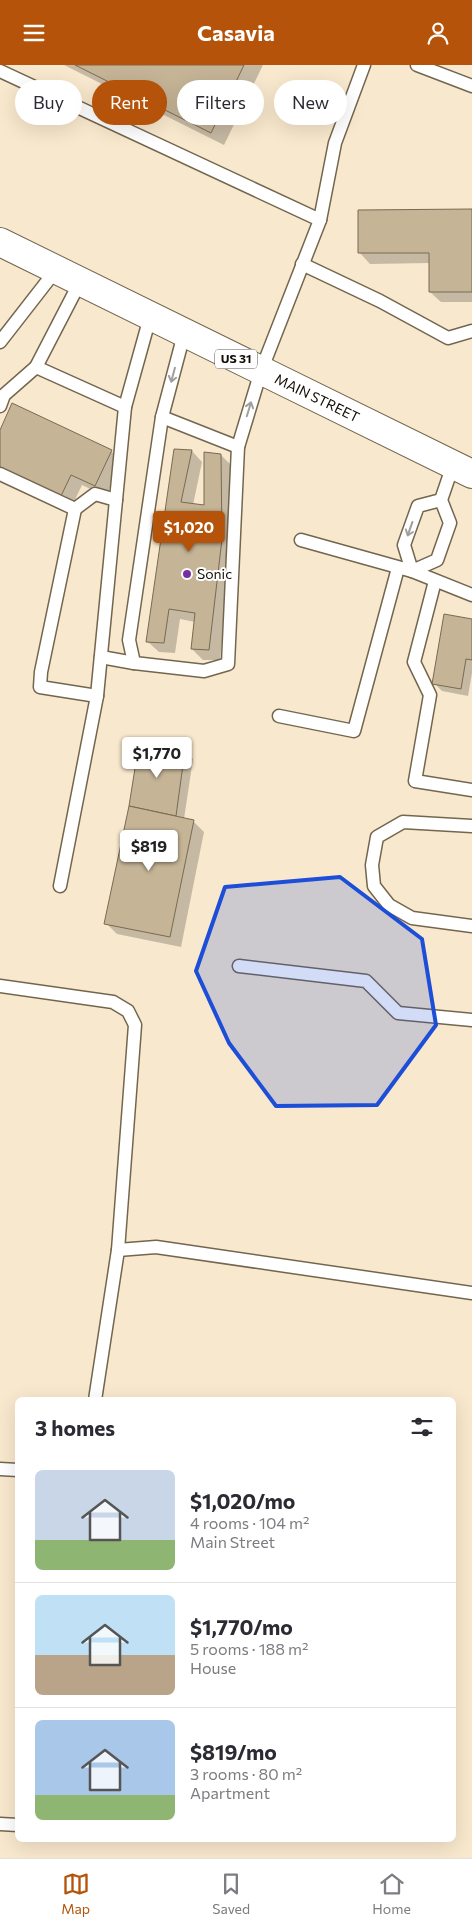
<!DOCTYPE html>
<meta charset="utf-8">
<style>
:root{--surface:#fff;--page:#f7f7f7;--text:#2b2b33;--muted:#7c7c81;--line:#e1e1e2;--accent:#b45309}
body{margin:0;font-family:Commissioner,sans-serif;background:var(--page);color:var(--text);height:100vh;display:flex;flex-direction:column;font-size:19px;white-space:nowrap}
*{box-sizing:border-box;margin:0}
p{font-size:16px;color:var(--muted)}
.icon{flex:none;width:28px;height:28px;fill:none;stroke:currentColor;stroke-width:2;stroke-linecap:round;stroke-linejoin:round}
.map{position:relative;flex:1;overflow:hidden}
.sheet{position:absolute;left:15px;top:1332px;width:441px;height:445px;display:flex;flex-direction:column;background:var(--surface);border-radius:8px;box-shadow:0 5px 20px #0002}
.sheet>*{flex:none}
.hud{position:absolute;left:15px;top:15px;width:442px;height:45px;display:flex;gap:10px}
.price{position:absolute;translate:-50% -42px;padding:0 11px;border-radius:5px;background:#fff;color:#222;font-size:16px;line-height:32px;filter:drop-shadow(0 1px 2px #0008)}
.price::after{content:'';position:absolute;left:50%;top:30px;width:15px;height:11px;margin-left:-8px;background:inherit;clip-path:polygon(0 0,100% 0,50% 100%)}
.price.active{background:var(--accent);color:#fff}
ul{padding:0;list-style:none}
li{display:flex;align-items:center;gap:15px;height:125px;padding:0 20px}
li+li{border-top:1px solid var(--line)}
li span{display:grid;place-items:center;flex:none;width:140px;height:100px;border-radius:8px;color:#555}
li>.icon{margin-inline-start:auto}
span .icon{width:60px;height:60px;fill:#fffc;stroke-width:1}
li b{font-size:21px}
h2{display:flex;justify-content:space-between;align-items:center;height:60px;padding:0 20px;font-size:21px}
.pill{padding:0 18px;border-radius:22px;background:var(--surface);box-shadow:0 5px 20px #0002;font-size:18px;line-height:45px}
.pill.active{background:var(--accent);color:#fff}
header{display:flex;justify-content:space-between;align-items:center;height:65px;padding:0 20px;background:var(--accent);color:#fff;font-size:22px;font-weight:700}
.menu{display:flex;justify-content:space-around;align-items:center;height:70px;border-top:1px solid var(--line);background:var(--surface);font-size:14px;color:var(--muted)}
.menu a{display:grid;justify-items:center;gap:2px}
.menu .active{color:var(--accent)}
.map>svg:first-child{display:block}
.shadow{fill:#0003}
.building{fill:#c5b496;stroke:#786b52}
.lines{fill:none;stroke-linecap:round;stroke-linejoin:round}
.service-casing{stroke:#73664e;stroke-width:15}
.primary-casing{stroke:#73664e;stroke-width:30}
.service{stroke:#fff;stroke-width:12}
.primary{stroke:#fff;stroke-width:28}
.oneway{stroke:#a19f9b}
.marked{fill:#1d4ed8;fill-opacity:0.2;stroke:#1d4ed8;stroke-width:4;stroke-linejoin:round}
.poi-dot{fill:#772ea0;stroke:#fff;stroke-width:2}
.labels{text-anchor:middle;stroke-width:4;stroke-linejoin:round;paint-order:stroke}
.shield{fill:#fff;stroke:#5a5650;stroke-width:1}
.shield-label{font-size:12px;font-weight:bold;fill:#130e05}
.street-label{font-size:14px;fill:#130e05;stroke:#fff}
.poi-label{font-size:14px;fill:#130e05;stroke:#fff;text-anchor:start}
</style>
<header><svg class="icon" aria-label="menu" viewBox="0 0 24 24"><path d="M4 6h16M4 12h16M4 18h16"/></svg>Casavia<svg class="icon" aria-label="person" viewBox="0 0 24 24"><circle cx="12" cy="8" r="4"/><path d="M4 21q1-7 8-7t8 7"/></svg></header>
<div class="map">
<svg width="472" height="1793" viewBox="0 0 472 1793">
<rect width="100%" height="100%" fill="#f8e8cd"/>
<!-- shadow -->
<g class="shadow">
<polygon points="64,0 263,0 224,80"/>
<polygon points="472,145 472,237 441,237 430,227 430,198 370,199 360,188"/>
<polygon points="0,368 111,386 122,397 106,431 82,420 72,441 0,407"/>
<polygon points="192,386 202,397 193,440 205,442 221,390 232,401 232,486 220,595 203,595 192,584 195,557 180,554 175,588 159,587 148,577"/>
<polygon points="472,556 472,608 468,631 442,626 434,618"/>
<polygon points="185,686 193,694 184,754 193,756 204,767 181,882 117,869 106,858 132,742 130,740"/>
</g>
<!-- building -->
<g class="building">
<polygon points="75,0 244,0 211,68"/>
<polygon points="472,144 472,227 429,227 429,188 358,188 358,145"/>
<polygon points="12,338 112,385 95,421 71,410 61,431 0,402 0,365"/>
<polygon points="174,384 192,385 181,437 204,440 204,387 221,389 222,474 209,585 191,584 195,548 169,544 164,578 146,577"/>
<polygon points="444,549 472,554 472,595 466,594 461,624 432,619"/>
<polygon points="139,678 185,685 176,751 129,741"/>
<polygon points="129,741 194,755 170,872 104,859"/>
</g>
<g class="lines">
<!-- service casing -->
<g class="service-casing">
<g id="service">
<polyline points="417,0 472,21"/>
<polyline points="0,6 320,155 261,306 238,382 228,599 204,606 134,598 129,575 162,352 184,269"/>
<polyline points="320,155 335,78 364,0"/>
<polyline points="302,199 380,236 448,273 472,266"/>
<polyline points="80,217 36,302 125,342 150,252"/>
<polyline points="0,277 56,205"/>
<polyline points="0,341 4,330 36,302"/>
<polyline points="162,352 238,382"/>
<polyline points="0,409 75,444 41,607 40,622 97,631"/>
<polyline points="441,435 418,441 404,480 412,506 437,495 450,458 441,435 453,400"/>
<polyline points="75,444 95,429 116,435"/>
<polyline points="301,475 412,506 472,530"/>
<polyline points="435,516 414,597 430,630 415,716 472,725"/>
<polyline points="101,592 134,598"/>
<polyline points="279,651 354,666 398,503"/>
<polyline points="472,761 403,757 377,772 372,800 374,821 389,840 412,853 472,861"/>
<polyline points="60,821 97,631 125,342"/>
<polyline points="239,901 366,916 398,948 472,955"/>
<polyline points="0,921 113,937 128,946 135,960 118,1185 156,1182 472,1228"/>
<polyline points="95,1335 118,1185"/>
<polyline points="0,1404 18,1405"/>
<polyline points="0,1759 18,1760"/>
</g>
</g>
<!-- primary casing -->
<g class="primary-casing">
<polyline id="primary" points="0,177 472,409"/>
</g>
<!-- service -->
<use href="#service" class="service"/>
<!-- primary -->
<use href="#primary" class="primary"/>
</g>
<!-- one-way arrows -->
<defs><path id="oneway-shaft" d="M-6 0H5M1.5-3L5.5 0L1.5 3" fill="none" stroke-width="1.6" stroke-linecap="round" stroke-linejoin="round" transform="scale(1.25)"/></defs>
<g class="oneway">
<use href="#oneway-shaft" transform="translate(173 310) rotate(105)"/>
<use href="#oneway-shaft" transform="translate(249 344) rotate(-73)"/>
<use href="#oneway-shaft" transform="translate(410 464) rotate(109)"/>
</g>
<!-- marked area -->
<path class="marked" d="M340 812 422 874 436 960 377 1040 276 1041 229 978 196 906 225 822Z"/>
<!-- markers -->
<circle class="poi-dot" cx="187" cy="509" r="5"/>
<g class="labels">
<!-- shield labels -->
<rect class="shield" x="215" y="284.5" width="42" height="19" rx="4"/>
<g class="shield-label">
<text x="236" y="298">US 31</text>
</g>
<!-- street labels -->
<g class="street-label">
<text transform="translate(317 333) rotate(26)" y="5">MAIN STREET</text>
</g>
<!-- poi labels -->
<g class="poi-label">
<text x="197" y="514">Sonic</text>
</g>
</g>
</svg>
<b class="price active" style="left:189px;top:488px">$1,020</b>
<b class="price" style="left:157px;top:714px">$1,770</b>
<b class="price" style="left:149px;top:807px">$819</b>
<div class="hud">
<a class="pill">Buy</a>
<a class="pill active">Rent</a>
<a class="pill">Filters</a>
<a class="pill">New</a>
</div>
<section class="sheet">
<h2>3 homes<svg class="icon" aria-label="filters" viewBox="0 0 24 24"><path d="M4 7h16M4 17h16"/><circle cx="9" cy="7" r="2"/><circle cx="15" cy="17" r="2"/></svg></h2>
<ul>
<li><span style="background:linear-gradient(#c9d6e8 70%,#8fb573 0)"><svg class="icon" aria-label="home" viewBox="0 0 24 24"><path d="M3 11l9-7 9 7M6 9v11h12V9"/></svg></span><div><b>$1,020/mo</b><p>4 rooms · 104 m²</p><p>Main Street</p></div></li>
<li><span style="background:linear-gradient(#bfe0f5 60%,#b9a48a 0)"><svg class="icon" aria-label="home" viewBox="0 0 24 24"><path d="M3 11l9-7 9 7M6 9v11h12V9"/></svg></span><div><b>$1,770/mo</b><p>5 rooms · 188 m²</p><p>House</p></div></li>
<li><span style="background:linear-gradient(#a9c7e8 75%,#8fb573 0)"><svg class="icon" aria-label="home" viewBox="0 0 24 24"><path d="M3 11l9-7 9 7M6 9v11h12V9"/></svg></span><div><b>$819/mo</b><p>3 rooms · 80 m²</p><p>Apartment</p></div></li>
</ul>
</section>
</div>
<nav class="menu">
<a class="active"><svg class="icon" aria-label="map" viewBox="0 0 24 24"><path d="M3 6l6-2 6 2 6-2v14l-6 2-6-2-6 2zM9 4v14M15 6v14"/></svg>Map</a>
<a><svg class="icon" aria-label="saved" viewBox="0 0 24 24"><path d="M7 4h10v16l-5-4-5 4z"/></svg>Saved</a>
<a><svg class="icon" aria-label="home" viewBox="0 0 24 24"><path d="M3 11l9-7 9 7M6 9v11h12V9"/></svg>Home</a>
</nav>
